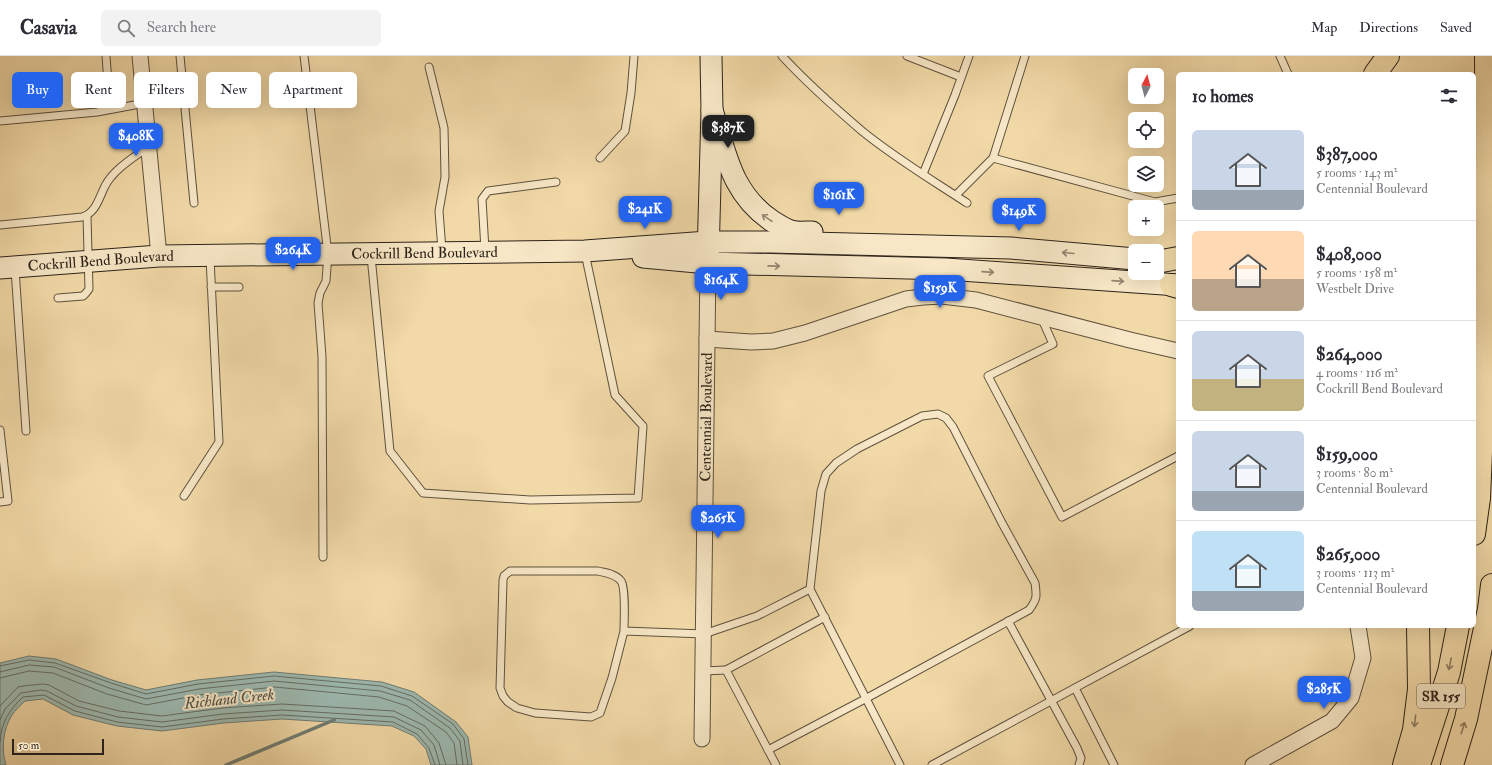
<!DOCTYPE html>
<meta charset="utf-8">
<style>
:root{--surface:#fff;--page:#f2f2f3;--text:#2b2b33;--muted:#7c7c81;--line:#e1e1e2;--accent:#2563eb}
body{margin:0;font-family:"IM FELL Double Pica",serif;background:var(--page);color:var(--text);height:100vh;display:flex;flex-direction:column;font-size:15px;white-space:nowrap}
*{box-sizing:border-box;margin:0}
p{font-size:13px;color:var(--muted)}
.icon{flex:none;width:22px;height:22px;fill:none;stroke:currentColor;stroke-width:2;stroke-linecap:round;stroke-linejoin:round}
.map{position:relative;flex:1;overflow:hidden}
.sheet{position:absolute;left:1176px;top:16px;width:300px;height:556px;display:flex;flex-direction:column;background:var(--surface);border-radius:6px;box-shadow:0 4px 16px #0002}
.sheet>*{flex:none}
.hud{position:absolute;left:12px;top:16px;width:380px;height:36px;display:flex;gap:8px}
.needle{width:26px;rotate:6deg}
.tools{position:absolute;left:1128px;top:12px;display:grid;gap:8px}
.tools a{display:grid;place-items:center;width:36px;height:36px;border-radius:6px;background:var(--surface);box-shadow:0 4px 16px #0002;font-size:20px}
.scale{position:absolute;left:12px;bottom:10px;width:92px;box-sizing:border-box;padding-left:4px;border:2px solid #2d231a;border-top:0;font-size:11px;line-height:14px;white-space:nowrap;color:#2d231a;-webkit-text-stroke:3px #f7e7c6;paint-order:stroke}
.price{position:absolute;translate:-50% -34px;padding:0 9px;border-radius:8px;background:var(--accent);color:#fff;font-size:13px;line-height:26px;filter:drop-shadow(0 1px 2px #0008)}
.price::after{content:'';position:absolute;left:50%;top:24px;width:12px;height:9px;margin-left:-6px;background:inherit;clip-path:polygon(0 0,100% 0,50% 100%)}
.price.active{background:#222;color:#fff}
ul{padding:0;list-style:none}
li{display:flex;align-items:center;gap:12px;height:100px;padding:0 16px}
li+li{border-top:1px solid var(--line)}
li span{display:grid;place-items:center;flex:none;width:112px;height:80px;border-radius:6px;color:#555}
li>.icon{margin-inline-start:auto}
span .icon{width:48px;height:48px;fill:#fffc;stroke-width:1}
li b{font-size:17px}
h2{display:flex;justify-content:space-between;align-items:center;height:48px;padding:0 16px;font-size:17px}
.chip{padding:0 14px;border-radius:6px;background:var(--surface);box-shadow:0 4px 16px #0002;font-size:14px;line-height:36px}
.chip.active{background:var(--accent);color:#fff}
header{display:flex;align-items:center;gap:24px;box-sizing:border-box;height:56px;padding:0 20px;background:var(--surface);border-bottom:1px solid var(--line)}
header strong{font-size:19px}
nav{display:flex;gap:22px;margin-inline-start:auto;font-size:14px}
.search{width:280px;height:36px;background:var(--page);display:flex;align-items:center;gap:10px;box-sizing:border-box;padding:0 14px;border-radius:6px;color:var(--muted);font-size:15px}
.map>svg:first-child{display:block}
.water{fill:#9db9b0;stroke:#707d74}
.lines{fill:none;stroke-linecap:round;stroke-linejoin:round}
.shore{stroke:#656e65;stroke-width:1}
.stream{stroke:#707d74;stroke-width:3.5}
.lane-casing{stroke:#5e513e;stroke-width:9}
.street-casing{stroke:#5e513e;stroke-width:17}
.secondary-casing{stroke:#2d231a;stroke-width:23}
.highway-casing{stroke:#2d231a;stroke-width:24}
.lane{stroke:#f7e7c6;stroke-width:7}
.street{stroke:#f7e7c6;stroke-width:15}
.secondary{stroke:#f7e7c6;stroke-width:21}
.highway{stroke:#f2daa8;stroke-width:22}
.highway-bridge-casing{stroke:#2d231a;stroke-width:24;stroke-linecap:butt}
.highway-bridge{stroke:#f2daa8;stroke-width:22}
.oneway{stroke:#928570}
.oneway2{stroke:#907e61}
.labels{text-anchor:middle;stroke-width:4;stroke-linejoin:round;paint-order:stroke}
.shield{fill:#f7e7c6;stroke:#6a5e4e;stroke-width:1}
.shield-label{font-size:14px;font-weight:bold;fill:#2d231a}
.street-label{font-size:15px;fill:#2d231a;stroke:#f7e7c6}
.water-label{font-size:16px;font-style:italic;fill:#4f5047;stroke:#f7e7c6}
</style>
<header>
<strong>Casavia</strong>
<div class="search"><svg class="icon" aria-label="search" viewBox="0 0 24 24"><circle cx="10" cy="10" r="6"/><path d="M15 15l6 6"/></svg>Search here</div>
<nav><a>Map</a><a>Directions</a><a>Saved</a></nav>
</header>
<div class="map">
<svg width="1492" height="709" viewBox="0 0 1492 709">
<rect width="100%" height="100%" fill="#f2daa8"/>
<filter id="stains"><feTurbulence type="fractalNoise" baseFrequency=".005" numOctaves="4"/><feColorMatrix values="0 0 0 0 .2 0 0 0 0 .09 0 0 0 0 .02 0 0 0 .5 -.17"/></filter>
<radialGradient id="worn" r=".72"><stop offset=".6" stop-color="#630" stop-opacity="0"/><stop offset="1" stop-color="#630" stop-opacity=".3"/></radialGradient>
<!-- water -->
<path class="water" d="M29 600 56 603 112 624 146 634 197 624 274 616 382 626 414 636 456 666 468 681 472 709H431L426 693 414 680 392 670 282 663 224 667 162 675 117 670 73 659 43 643 25 645C21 649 15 654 12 659 3 673 1 693 6 709H0V607Z"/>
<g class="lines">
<!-- shore -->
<g class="shore">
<polyline points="0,610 29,604 55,607 111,627 146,638 198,628 274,620 381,630 412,640 453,668 464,683 468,709"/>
<polyline points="0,616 29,609 54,611 109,632 146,643 199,633 274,625 380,635 410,644 450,672 460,685 463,709"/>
<polyline points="0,622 29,615 53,617 107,638 146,649 199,639 275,631 379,641 407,650 446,676 454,687 457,709"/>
<polyline points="0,650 18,631 23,630 43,628 49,629 79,645 119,655 162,660 222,652 282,648 394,655 425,670 439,687 446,709"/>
<polyline points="0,664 5,653 21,637 41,634 47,635 76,650 118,661 162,666 223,658 282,654 394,661 421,674 434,689 440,709"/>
<path d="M0 686C1 667 9 654 23 641L44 639 75 655 117 666 162 671 223 663 282 659 393 666 417 678 429 692 435 709"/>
</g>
<!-- stream -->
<polyline class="stream" points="226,709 334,664"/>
<!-- lane casing -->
<g class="lane-casing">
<g id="lane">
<polyline points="106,0 110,53"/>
<polyline points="180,0 194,147"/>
<polyline points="304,0 328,198 326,225 320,237 318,247 322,301 323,501"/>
<path d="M782 0C807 27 834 51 862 75 895 102 932 124 967 147"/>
<polyline points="907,0 961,21"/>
<polyline points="1280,0 1288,18"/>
<polyline points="429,11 444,72 445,121 439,155 442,194"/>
<polyline points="0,65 97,56 145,47"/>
<polyline points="600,102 625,75 631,37 634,0"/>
<polyline points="993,102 1155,146 1178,142"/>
<polyline points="923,118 955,39 969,0"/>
<polyline points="956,139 993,102 1025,0"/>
<path d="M0 169 82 161C96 157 99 142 105 130 114 113 133 102 148 91"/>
<polyline points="485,194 482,143 488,135 556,126"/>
<polyline points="371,200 390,395 423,437 530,444 638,442 643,370 615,339 585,197"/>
<polyline points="15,213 26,375"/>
<polyline points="211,231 239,231"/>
<polyline points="58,242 83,240 86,237 89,233 87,160"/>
<polyline points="1041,261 1053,288 988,320 1062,461 1178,400"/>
<polyline points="0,374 8,445 0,446"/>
<polyline points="184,440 219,386 210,202"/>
<polyline points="1008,565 1077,692 1081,702 1079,709"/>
<path d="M624 575 612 622 600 657 591 661 535 657 517 652 508 646 503 640 500 632 503 524 504 520 510 515H598C606 517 616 518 621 525 626 532 624 565 624 575L704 578 757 560 810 533 900 709"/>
<polyline points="703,615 726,614"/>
<polyline points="1075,632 1114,709"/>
<path d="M768 694 865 643 1029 554C1037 543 1037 541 1035 527L1002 467 953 371 946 362 938 358 922 360 857 393 836 407 826 418 821 435 810 533"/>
<polyline points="776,709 726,614 825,561"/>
<polyline points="932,709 1190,570"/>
</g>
</g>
<!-- street casing -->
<g class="street-casing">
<g id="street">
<polyline points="140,0 159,200"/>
<polyline points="707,283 751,286 773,285 805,277 906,243 923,241 942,240 976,244 1130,284 1178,295"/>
<path id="s1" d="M702 683 708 207"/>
<polyline points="1253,709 1332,665 1351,642 1363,602 1358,570"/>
</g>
</g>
<!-- secondary casing -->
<g class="secondary-casing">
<g id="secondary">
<path d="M712 54C726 98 731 137 772 165 777 168 784 173 791 175 797 177 806 176 812 176"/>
<polyline points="643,201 708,207 946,213 1178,229"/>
<polyline points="708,201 712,54 711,0"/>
<path id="s2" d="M0 212 159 200 585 195 708 186H770L1011 192 1135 203"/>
</g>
</g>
<!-- highway casing -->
<g class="highway-casing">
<g id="highway">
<polyline points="1486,0 1487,154"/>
<polyline points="1375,18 1388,0"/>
<polyline points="1162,205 1178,202"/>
<polyline points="1171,229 1178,231"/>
<polyline points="1474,478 1479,442 1486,279"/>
<polyline points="1404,709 1414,674 1419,633 1418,570"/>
<polyline points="1419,709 1449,616 1458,570"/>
<polyline points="1452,709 1466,663 1489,553 1492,529"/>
</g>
</g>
<!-- lane -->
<use href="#lane" class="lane"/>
<!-- street -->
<use href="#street" class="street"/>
<!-- secondary -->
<use href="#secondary" class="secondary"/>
<!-- highway -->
<use href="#highway" class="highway"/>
<!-- highway-bridge casing -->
<g class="highway-bridge-casing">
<polyline id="highway-bridge" points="1486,279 1487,154"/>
</g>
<!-- highway-bridge -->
<use href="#highway-bridge" class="highway-bridge"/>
</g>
<!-- one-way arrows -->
<defs><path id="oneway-shaft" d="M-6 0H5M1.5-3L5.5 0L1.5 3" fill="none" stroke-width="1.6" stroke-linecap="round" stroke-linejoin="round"/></defs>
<g class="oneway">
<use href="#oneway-shaft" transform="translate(767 162) rotate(-146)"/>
<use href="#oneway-shaft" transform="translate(1068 197) rotate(-175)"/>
<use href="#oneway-shaft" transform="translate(774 210) rotate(1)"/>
<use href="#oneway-shaft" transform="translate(988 216) rotate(4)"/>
<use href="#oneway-shaft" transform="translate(1118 225) rotate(4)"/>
</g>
<g class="oneway2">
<use href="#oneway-shaft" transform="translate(1450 608) rotate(102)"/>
<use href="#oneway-shaft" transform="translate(1415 665) rotate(96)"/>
<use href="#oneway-shaft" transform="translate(1463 672) rotate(-73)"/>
</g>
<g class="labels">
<!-- shield labels -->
<rect class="shield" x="1417" y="628" width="48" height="24" rx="3"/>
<g class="shield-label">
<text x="1441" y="645">SR 155</text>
</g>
<!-- street labels -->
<g class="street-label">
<text dy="5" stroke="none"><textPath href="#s2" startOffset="425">Cockrill Bend Boulevard</textPath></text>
<text dy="5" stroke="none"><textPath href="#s2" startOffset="101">Cockrill Bend Boulevard</textPath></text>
<text dy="5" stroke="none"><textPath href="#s1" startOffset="322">Centennial Boulevard</textPath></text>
</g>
<!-- water labels -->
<g class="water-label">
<text transform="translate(229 642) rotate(-6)" y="6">Richland Creek</text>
</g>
</g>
<rect width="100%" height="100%" filter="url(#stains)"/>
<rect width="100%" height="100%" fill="url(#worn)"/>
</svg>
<div class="tools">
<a><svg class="needle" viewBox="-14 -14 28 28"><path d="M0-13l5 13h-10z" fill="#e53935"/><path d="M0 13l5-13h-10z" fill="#7c7c81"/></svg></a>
<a><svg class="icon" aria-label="locate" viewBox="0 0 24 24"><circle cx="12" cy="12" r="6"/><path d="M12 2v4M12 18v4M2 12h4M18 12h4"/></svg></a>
<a><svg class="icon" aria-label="layers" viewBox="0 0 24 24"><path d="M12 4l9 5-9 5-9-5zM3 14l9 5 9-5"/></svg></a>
<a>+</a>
<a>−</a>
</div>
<div class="scale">50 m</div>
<b class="price active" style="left:728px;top:93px">$387K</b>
<b class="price" style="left:136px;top:101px">$408K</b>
<b class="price" style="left:839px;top:160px">$161K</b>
<b class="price" style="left:645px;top:174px">$241K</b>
<b class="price" style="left:1019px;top:176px">$149K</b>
<b class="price" style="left:293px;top:215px">$264K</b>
<b class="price" style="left:721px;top:245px">$164K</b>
<b class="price" style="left:940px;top:253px">$159K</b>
<b class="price" style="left:718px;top:483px">$265K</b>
<b class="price" style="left:1324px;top:654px">$285K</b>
<div class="hud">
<a class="chip active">Buy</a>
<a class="chip">Rent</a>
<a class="chip">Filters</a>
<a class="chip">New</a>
<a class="chip">Apartment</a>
</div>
<section class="sheet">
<h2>10 homes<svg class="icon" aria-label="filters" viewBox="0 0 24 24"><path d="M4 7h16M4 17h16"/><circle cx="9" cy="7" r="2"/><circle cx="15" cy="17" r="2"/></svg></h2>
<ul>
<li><span style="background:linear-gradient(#c9d6e8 75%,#9aa5b1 0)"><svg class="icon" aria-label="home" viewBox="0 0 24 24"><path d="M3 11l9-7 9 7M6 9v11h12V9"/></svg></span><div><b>$387,000</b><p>5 rooms · 143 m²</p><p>Centennial Boulevard</p></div></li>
<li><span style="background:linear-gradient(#ffd9b3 60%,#b9a48a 0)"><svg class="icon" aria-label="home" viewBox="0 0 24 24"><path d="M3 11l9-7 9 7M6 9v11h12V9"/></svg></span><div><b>$408,000</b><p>5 rooms · 158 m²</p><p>Westbelt Drive</p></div></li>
<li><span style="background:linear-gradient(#c9d6e8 60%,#c2b280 0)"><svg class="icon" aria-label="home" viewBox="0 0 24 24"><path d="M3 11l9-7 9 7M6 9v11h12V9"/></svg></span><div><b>$264,000</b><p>4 rooms · 116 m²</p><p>Cockrill Bend Boulevard</p></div></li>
<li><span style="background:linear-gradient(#c9d6e8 75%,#9aa5b1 0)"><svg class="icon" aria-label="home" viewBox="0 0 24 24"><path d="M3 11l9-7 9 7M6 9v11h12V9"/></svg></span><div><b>$159,000</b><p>3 rooms · 80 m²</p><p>Centennial Boulevard</p></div></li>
<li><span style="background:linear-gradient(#bfe0f5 75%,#9aa5b1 0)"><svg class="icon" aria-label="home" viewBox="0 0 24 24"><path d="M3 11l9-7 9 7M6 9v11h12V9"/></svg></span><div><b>$265,000</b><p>3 rooms · 113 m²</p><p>Centennial Boulevard</p></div></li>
</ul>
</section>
</div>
